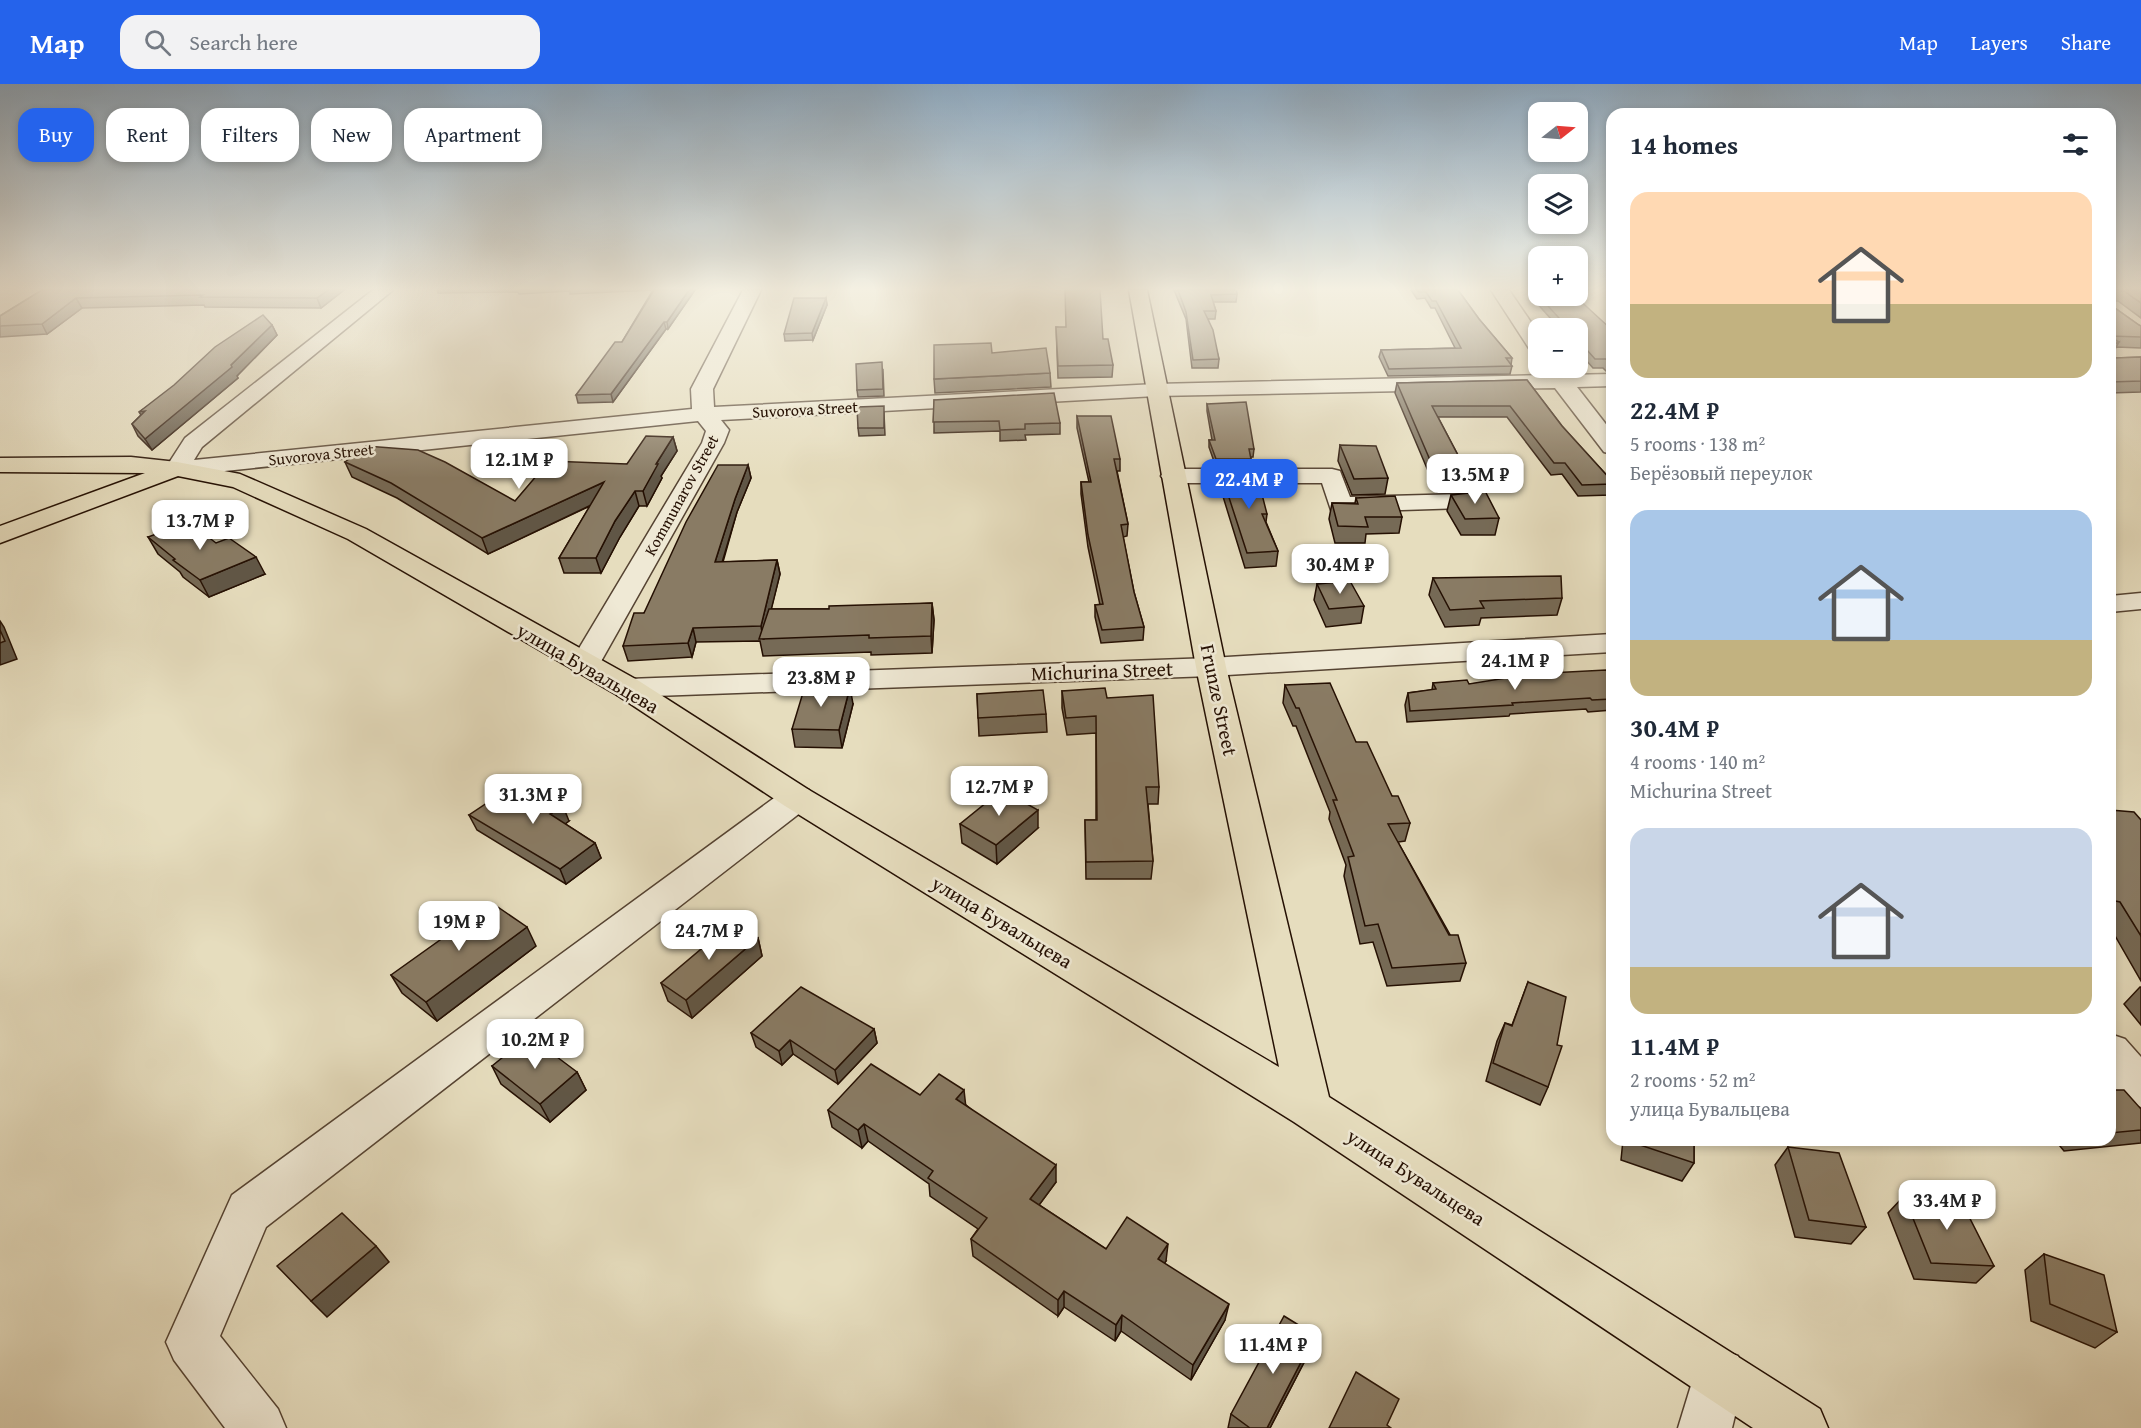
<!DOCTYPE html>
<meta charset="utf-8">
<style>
:root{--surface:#fff;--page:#f2f2f3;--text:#1f2937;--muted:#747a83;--accent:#2563eb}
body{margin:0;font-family:"Gentium Book Plus",serif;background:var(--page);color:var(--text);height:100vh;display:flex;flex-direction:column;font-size:22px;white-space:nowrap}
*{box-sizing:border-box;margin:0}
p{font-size:20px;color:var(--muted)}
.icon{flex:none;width:33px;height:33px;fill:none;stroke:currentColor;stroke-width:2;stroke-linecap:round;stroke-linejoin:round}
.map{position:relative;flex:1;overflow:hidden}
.details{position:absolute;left:1606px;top:24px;width:510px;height:1038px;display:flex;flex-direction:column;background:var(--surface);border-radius:18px;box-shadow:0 3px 9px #0003}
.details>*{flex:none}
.banner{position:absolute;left:18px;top:24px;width:570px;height:54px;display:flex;gap:12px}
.needle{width:39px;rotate:73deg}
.buttons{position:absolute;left:1528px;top:18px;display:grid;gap:12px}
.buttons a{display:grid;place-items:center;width:60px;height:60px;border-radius:12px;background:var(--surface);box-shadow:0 3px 9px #0003;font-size:30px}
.price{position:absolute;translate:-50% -51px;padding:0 14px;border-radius:12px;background:#fff;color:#222;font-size:20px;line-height:39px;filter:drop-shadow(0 2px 3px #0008)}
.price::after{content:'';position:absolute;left:50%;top:36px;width:18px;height:14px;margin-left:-9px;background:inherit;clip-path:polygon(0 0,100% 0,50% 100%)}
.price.active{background:var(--accent);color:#fff}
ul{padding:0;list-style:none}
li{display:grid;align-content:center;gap:12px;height:318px;padding:0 24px}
li span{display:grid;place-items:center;height:186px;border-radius:18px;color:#555}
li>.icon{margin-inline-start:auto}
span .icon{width:108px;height:108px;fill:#fffc;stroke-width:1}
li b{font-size:26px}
h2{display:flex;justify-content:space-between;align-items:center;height:72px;padding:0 24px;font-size:26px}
.pill{padding:0 21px;border-radius:18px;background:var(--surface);box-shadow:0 3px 9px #0003;font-size:21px;line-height:54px}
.pill.active{background:var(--accent);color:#fff}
header{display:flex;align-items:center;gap:36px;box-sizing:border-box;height:84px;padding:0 30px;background:var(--accent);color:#fff}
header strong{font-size:28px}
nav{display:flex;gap:33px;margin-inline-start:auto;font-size:21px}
.search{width:420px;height:54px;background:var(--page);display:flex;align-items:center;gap:15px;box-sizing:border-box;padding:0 21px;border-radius:18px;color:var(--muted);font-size:22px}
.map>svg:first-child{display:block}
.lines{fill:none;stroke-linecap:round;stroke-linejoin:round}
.minor-casing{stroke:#554332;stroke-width:3}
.major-casing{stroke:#251003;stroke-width:3}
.minor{fill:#efe9d5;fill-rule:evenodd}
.major{fill:#e6ddbe;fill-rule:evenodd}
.wall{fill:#766a56;stroke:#251003;stroke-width:1.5}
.shaded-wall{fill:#605646;stroke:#251003;stroke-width:1.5}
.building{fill:#897b64;stroke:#251003;stroke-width:1.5}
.labels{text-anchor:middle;stroke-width:5;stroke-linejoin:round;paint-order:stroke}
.far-street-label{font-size:16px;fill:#251003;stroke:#efe9d5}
.street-label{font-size:20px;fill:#251003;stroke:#efe9d5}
</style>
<header>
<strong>Map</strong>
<div class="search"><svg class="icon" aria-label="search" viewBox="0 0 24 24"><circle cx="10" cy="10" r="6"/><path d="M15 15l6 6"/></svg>Search here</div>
<nav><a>Map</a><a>Layers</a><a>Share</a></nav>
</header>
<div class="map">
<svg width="2141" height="1344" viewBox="0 0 2141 1344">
<rect width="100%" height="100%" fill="#e6ddbe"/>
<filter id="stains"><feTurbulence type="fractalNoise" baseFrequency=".00333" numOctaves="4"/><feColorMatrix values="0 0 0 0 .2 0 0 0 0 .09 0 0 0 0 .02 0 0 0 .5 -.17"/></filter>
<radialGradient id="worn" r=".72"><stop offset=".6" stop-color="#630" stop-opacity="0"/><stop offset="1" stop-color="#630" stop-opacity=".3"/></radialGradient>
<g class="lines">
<!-- minor casing -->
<g class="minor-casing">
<g id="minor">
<polygon points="373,206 393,206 202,363 194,376 692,325 691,305 743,206 761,206 713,305 714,323 1156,300 1546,291 1541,284 1561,284 1567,291 1612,290 1612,302 1577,303 1612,348 1612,370 1604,368 1555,304 1156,312 721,336 729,346 724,359 599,581 595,587 584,590 573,587 569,581 702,359 706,347 698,337 177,392 169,390 165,385 185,354"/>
<polygon points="1491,206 1509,206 1539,250 1539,271 1532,269"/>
<polygon points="1173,385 1332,385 1340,387 1350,413 1464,410 1473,412 1476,417 1473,422 1464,424 1340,428 1331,426 1322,399 1173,399 1165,397 1161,392 1165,387"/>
<polygon points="2141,509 2141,525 2110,528 2110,512"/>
<polygon points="1612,550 1612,568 1211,592 628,613 617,611 613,604 617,597 628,595 1211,574"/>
<polygon points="797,702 809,706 814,714 809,722 266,1143 220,1252 278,1325 286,1344 225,1344 174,1276 166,1258 232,1111 785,706"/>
<path d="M2110 950 2125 955 2141 973V1023C2102 1009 2110 985 2110 950Z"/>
<polygon points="1719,1265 1738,1272 1745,1291 1732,1344 1678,1344 1700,1272"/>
</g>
</g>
<!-- major casing -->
<g class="major-casing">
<polygon id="major" points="1129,206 1147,206 1226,583 1329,1013 1820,1325 1828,1344 1753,1344 1294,1038 785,722 617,611 348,455 233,403 178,392 0,459 0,442 145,389 0,388 0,374 131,373 177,378 240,390 366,445 639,597 809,706 1279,983 1196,583"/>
</g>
<!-- minor -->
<use href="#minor" class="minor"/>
<!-- major -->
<use href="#major" class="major"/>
</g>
<!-- wall -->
<g class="wall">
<polygon points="42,206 344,206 321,224 205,223 204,221 82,224 47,250 0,253 0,232"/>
<polygon points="437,206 695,206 668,245 666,245 613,318 578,319 576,311 622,258 653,206 570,210 570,207 519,210 518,208 438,209"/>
<polygon points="1174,206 1236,206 1237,210 1236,218 1213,218 1216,227 1215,235 1208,235 1219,275 1218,284 1192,284 1186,235"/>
<polygon points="1411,206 1458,206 1479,235 1512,274 1511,281 1512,282 1510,290 1388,292 1379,273 1381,266 1455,264 1435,224 1431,224 1425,214 1417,215"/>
<polygon points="2110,206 2141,206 2141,234 2118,217 2114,217 2115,224 2139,241 2141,242 2141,264 2116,263 2114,266 2115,274 2141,273 2141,308 2110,309"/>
<polygon points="1537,209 1612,246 1612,288 1607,288 1603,284 1593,284 1578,267 1578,244 1559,244 1535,217"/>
<polygon points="826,214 827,221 813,256 785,257 784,250"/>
<polygon points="272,241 277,251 237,292 238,294 152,366 138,352 132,340 141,331 139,328"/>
<polygon points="1056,243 1103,255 1113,281 1112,293 1058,294"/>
<polygon points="883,286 884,312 858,313 857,306"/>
<polygon points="1050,289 1051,303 935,309 934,295"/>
<polygon points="1527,296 1562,342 1612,397 1612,407 1611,411 1578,412 1562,390 1551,391 1507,333 1438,333 1459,373 1478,399 1475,408 1499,434 1495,451 1461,451 1447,427 1451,411 1468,409 1464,408 1437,408 1395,309 1397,299"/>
<polygon points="934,316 1060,339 1060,350 1025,351 1026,356 1000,357 1000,347 934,349"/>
<polygon points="1207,320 1254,365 1253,373 1251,373 1250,383 1216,383 1209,363 1209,356 1212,356 1207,327"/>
<polygon points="884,329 885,351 859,352 858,344"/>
<polygon points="1077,332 1120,375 1120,387 1117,387 1128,440 1127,452 1123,453 1134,508 1144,543 1143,556 1101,559 1095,533 1095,521 1100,521 1088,463 1081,410 1081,398 1089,398 1077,344"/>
<polygon points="673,353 677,367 661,392 662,394 647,422 639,422 620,453 601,489 564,489 559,474 590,422 488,470 397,414 352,393 345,378 515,417 627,380"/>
<polygon points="1340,361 1388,394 1385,410 1352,411 1338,377"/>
<polygon points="748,381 751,394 737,428 723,478 777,476 780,490 771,525 829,525 932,519 934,536 932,569 871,571 871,568 763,572 760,557 696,558 692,573 628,577 623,562 644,529"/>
<polygon points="1224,387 1267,430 1266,438 1278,467 1276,482 1245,484 1221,406 1222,392 1223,392"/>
<polygon points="1356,414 1402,433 1399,449 1366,450 1365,459 1335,459 1329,435 1332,419 1355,419"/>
<polygon points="148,453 216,459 265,490 209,513 183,493 180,488 158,470"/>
<polygon points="1433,494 1562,514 1557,531 1481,534 1479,541 1445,543 1429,511"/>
<polygon points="1317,500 1364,522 1361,539 1326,543 1314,516"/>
<polygon points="1612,590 1612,626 1588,628 1586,625 1510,630 1509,632 1407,638 1405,621 1408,609 1432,606 1433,599 1469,600"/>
<polygon points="1285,601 1356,658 1410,739 1405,757 1398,758 1466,879 1460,897 1387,902 1373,858 1360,860 1344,792 1346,781 1329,735 1330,728 1296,642 1293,642 1283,619"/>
<polygon points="1062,607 1107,614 1159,703 1158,720 1148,720 1153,777 1151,795 1086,795 1085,736 1096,736 1096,649 1067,651 1062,624"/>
<polygon points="977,610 1046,630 1047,648 979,652"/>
<polygon points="853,620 842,664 795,663 792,645"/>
<polygon points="2110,726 2141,736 2141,897 2110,843"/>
<polygon points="469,731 569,737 565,740 595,759 601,774 566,800 477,746"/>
<polygon points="960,740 1038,744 997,780 962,759"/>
<polygon points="758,854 762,872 692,934 668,917 661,899"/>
<polygon points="536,862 437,937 402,909 391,891"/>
<polygon points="1528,898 1557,961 1548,1003 1540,1021 1486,997 1497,957 1505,939 1512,941"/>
<polygon points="2140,903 2141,903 2141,941 2124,920"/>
<polygon points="874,945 877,959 838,1000 793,970 782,981 756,963 751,949"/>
<polygon points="492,982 577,988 586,1006 550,1038 501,1000"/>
<polygon points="2110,1006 2141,1025 2141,1059 2064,1067 2055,1056 2110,1056"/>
<polygon points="920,1011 966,1021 1056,1098 1039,1121 1106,1165 1166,1177 1164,1179 1225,1236 1191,1296 1121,1247 1115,1257 1064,1223 1058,1232 973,1172 971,1155 978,1145 930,1112 929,1100 868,1057 862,1064 832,1043 828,1026"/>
<polygon points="1623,1056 1694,1056 1694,1079 1682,1097 1621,1076"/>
<polygon points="1788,1063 1866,1143 1851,1160 1795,1153 1775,1081"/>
<polygon points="1904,1112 1994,1182 1976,1199 1914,1195 1888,1129"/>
<polygon points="2044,1170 2117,1248 2095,1264 2031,1237 2025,1186"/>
<polygon points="1310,1267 1270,1344 1228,1344 1231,1330"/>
</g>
<!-- shaded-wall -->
<g class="shaded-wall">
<polygon points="328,206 344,206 321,224 317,214"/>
<polygon points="689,206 695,206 668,245 667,238"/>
<polygon points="76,214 82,224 47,250 42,240"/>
<polygon points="826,214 827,221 813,256 812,249"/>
<polygon points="664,238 666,245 613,318 611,310"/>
<polygon points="272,241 277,251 237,292 238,294 152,366 145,355 231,281"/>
<polygon points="2119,258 2113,269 2114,260"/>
<polygon points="673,353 677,367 661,392 662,394 647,422 643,407 656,380"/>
<polygon points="748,381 751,394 737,428 718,492 715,478 735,415"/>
<polygon points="604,398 608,413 488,470 482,454"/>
<polygon points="635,407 639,422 620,453 601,489 596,474 615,437"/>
<polygon points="256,473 265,490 209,513 200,496"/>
<polygon points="777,476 780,490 764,555 763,555 761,542"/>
<polygon points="932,519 934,536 932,569 931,552"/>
<polygon points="0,537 4,543 17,575 0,581"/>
<polygon points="693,544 696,558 692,573 688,559"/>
<polygon points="850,603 853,620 842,664 839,646"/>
<polygon points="563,722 569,737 557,746 550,730"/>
<polygon points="1038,726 1038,744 997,780 996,761"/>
<polygon points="595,759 601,774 566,800 560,785"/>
<polygon points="527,843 536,862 437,937 426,918"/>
<polygon points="758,854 762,872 692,934 686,916"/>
<polygon points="874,945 877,959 838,1000 835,986"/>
<polygon points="790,956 793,970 782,981 779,967"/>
<polygon points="577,988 586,1006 550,1038 540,1020"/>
<polygon points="964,1006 966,1024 956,1015"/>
<polygon points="864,1040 868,1057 862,1064 858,1046"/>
<polygon points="1056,1081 1056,1098 1031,1132 1030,1115"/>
<polygon points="1168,1160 1166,1177 1156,1192 1158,1175"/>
<polygon points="376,1162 389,1178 327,1233 311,1217"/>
<polygon points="1064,1207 1064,1223 1058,1232 1058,1216"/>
<polygon points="1229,1220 1225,1236 1191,1296 1193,1281"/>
<polygon points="1122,1231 1121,1247 1115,1257 1116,1241"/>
<polygon points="1315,1251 1310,1267 1270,1344 1267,1344"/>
</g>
<!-- building -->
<g class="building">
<polygon points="42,206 328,206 317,214 200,213 203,211 76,214 42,240 0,242 0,232"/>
<polygon points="654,206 689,206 667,238 664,238 611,310 576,311 615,258 622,258"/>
<polygon points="1065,206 1100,206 1103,255 1108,255 1113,281 1058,282 1056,243 1066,243"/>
<polygon points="1178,206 1236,206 1237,210 1211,211 1216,227 1204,227 1213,246 1219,275 1193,276 1186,228"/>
<polygon points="1417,206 1458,206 1479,235 1512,274 1506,274 1512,282 1389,285 1381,266 1461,264 1436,217 1432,217 1426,208 1419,208"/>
<polygon points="2110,206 2141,206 2141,219 2124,207 2114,206 2115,224 2139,241 2141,242 2141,253 2110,252"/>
<polygon points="1539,212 1575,212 1612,246 1612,280 1609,279 1606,275 1595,275 1578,256 1578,244 1568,244"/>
<polygon points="794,214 826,214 812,249 784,250"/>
<polygon points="263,231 272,241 231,281 232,283 145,355 132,340 145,327 139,328 174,301 215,263"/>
<polygon points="2110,253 2119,258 2114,260 2115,274 2141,273 2141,297 2110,298"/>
<polygon points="991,259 992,269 1046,264 1050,289 934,295 934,261"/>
<polygon points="882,278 883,305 857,306 856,280"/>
<polygon points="1527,296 1562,342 1612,397 1612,400 1582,401 1565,379 1554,379 1510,322 1432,322 1459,373 1465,373 1478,399 1467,396 1439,397 1397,299"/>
<polygon points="1054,309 1060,339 1025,340 1025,345 1000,346 999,337 933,338 934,316"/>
<polygon points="1246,318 1254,365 1249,365 1251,375 1216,375 1209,356 1215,356 1207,320"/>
<polygon points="884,322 884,344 858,344 857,323"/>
<polygon points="1077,332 1111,332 1120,375 1114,375 1128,440 1121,441 1134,508 1144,543 1102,546 1095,521 1103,520 1088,451 1081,398 1091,398"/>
<polygon points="646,352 673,353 656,380 658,380 643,407 635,407 615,437 596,474 559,474 604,398 482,454 391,399 345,378 366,362 418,366 445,378 515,417 549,377 627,380"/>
<polygon points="1340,361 1376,362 1388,394 1354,395"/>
<polygon points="718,381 748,381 735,415 715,478 777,476 761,542 693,544 688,559 623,562 634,529 644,529 686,438"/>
<polygon points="1224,387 1256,387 1267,430 1262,430 1278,467 1247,469 1222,392 1225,392"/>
<polygon points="1482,401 1499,434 1465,435 1451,411 1478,408"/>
<polygon points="1395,412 1402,433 1365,433 1368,443 1338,442 1332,419 1358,420 1356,414"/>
<polygon points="189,438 216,459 229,454 256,473 200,496 173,476 175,475 148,453"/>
<polygon points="1561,492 1562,514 1480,517 1484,524 1450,526 1433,494"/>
<polygon points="1350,497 1364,522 1329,525 1317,500"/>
<polygon points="932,519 931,552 869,554 869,551 759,555 769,525 829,525 829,522"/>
<polygon points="0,546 5,557 0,559"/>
<polygon points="1606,586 1608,590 1612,590 1612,615 1592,616 1590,614 1512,619 1513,621 1410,627 1408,609 1436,605 1433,599 1467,596 1469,600 1530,590"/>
<polygon points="1330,599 1356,658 1367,658 1392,712 1398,712 1410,739 1388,740 1449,851 1458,851 1466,879 1392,884 1378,840 1365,842 1348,773 1354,772 1333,716 1337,716 1299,624 1296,624 1285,601"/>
<polygon points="805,602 850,603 839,646 792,645"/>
<polygon points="1105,604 1107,614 1153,611 1159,703 1146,703 1153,777 1086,778 1085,736 1097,736 1096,632 1066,634 1062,607"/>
<polygon points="1043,606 1046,630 978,634 977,610"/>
<polygon points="520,697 563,722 550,730 595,759 560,785 469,731"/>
<polygon points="1002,706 1038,726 996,761 960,740"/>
<polygon points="2110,726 2134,728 2141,736 2141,852 2120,818 2110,816"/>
<polygon points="492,819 527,843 426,918 391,891"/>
<polygon points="733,838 758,854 686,916 661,899"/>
<polygon points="1528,898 1566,913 1557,961 1562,962 1548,1003 1493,979 1505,939 1512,942"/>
<polygon points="801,903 874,945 835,986 790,956 779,967 751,949"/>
<polygon points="529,952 577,988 540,1020 492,982"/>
<polygon points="871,980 920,1011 939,990 964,1006 956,1015 1056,1081 1030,1115 1106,1165 1127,1133 1168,1160 1158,1175 1229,1220 1193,1281 1122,1231 1116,1241 1064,1207 1058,1216 971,1155 987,1134 928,1094 933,1087 864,1040 858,1046 828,1026"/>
<polygon points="2110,1006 2124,1006 2141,1025 2141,1046 2110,1049"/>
<polygon points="1631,1056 1694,1056 1694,1079 1631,1058"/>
<polygon points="1788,1063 1839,1069 1866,1143 1809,1136"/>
<polygon points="1904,1112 1959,1113 1994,1182 1931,1179"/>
<polygon points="342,1129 376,1162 311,1217 277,1182"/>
<polygon points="2044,1170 2104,1191 2117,1248 2050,1220"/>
<polygon points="1284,1232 1315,1251 1267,1344 1250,1344 1231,1330"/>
<polygon points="1356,1288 1399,1315 1387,1341 1391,1344 1329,1344"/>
</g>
<!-- sky -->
<linearGradient id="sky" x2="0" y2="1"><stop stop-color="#8da8be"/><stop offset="0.52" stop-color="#f4f0e2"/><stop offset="1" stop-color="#f4f0e2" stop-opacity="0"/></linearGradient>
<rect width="2141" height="394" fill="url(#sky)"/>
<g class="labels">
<!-- far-street labels -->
<g class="far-street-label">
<text transform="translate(805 325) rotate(-3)" y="6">Suvorova Street</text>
<text transform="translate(321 370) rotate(-6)" y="6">Suvorova Street</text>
<text transform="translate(681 411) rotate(-61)" y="6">Kommunarov Street</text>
</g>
<!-- street labels -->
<g class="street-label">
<text transform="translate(588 584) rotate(30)" y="7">улица Бувальцева</text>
<text transform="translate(1102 587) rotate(-2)" y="7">Michurina Street</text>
<text transform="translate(1219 616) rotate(78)" y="7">Frunze Street</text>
<text transform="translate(1002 838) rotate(31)" y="7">улица Бувальцева</text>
<text transform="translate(1416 1093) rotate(33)" y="7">улица Бувальцева</text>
</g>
</g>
<rect width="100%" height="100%" filter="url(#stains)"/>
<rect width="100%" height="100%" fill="url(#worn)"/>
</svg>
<div class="buttons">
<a><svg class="needle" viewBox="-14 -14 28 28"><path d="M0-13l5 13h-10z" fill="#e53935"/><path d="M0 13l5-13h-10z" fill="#747a83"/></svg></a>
<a><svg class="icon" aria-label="layers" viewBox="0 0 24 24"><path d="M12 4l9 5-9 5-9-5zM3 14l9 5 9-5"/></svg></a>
<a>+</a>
<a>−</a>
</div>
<b class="price" style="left:519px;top:406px">12.1M ₽</b>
<b class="price" style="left:1475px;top:421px">13.5M ₽</b>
<b class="price active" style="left:1249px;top:426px">22.4M ₽</b>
<b class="price" style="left:200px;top:467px">13.7M ₽</b>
<b class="price" style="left:1340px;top:511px">30.4M ₽</b>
<b class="price" style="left:1515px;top:607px">24.1M ₽</b>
<b class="price" style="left:821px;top:624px">23.8M ₽</b>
<b class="price" style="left:999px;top:733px">12.7M ₽</b>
<b class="price" style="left:533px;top:741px">31.3M ₽</b>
<b class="price" style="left:459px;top:868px">19M ₽</b>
<b class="price" style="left:709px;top:877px">24.7M ₽</b>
<b class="price" style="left:535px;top:986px">10.2M ₽</b>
<b class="price" style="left:1947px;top:1147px">33.4M ₽</b>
<b class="price" style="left:1273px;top:1291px">11.4M ₽</b>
<div class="banner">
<a class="pill active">Buy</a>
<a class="pill">Rent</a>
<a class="pill">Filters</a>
<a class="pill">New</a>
<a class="pill">Apartment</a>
</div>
<section class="details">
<h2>14 homes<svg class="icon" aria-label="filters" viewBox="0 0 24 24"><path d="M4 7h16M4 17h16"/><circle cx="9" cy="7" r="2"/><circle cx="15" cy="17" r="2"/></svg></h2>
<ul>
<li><span style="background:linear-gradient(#ffd9b3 60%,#c2b280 0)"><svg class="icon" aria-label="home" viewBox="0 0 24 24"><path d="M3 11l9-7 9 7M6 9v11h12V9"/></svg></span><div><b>22.4M ₽</b><p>5 rooms · 138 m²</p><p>Берёзовый переулок</p></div></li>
<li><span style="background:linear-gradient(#a9c7e8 70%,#c2b280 0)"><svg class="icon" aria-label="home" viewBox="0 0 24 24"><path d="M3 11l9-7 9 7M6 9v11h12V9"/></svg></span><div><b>30.4M ₽</b><p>4 rooms · 140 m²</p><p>Michurina Street</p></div></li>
<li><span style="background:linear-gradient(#c9d6e8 75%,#c2b280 0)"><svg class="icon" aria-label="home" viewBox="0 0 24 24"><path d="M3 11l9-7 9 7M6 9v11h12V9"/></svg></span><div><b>11.4M ₽</b><p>2 rooms · 52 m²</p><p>улица Бувальцева</p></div></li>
</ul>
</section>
</div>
